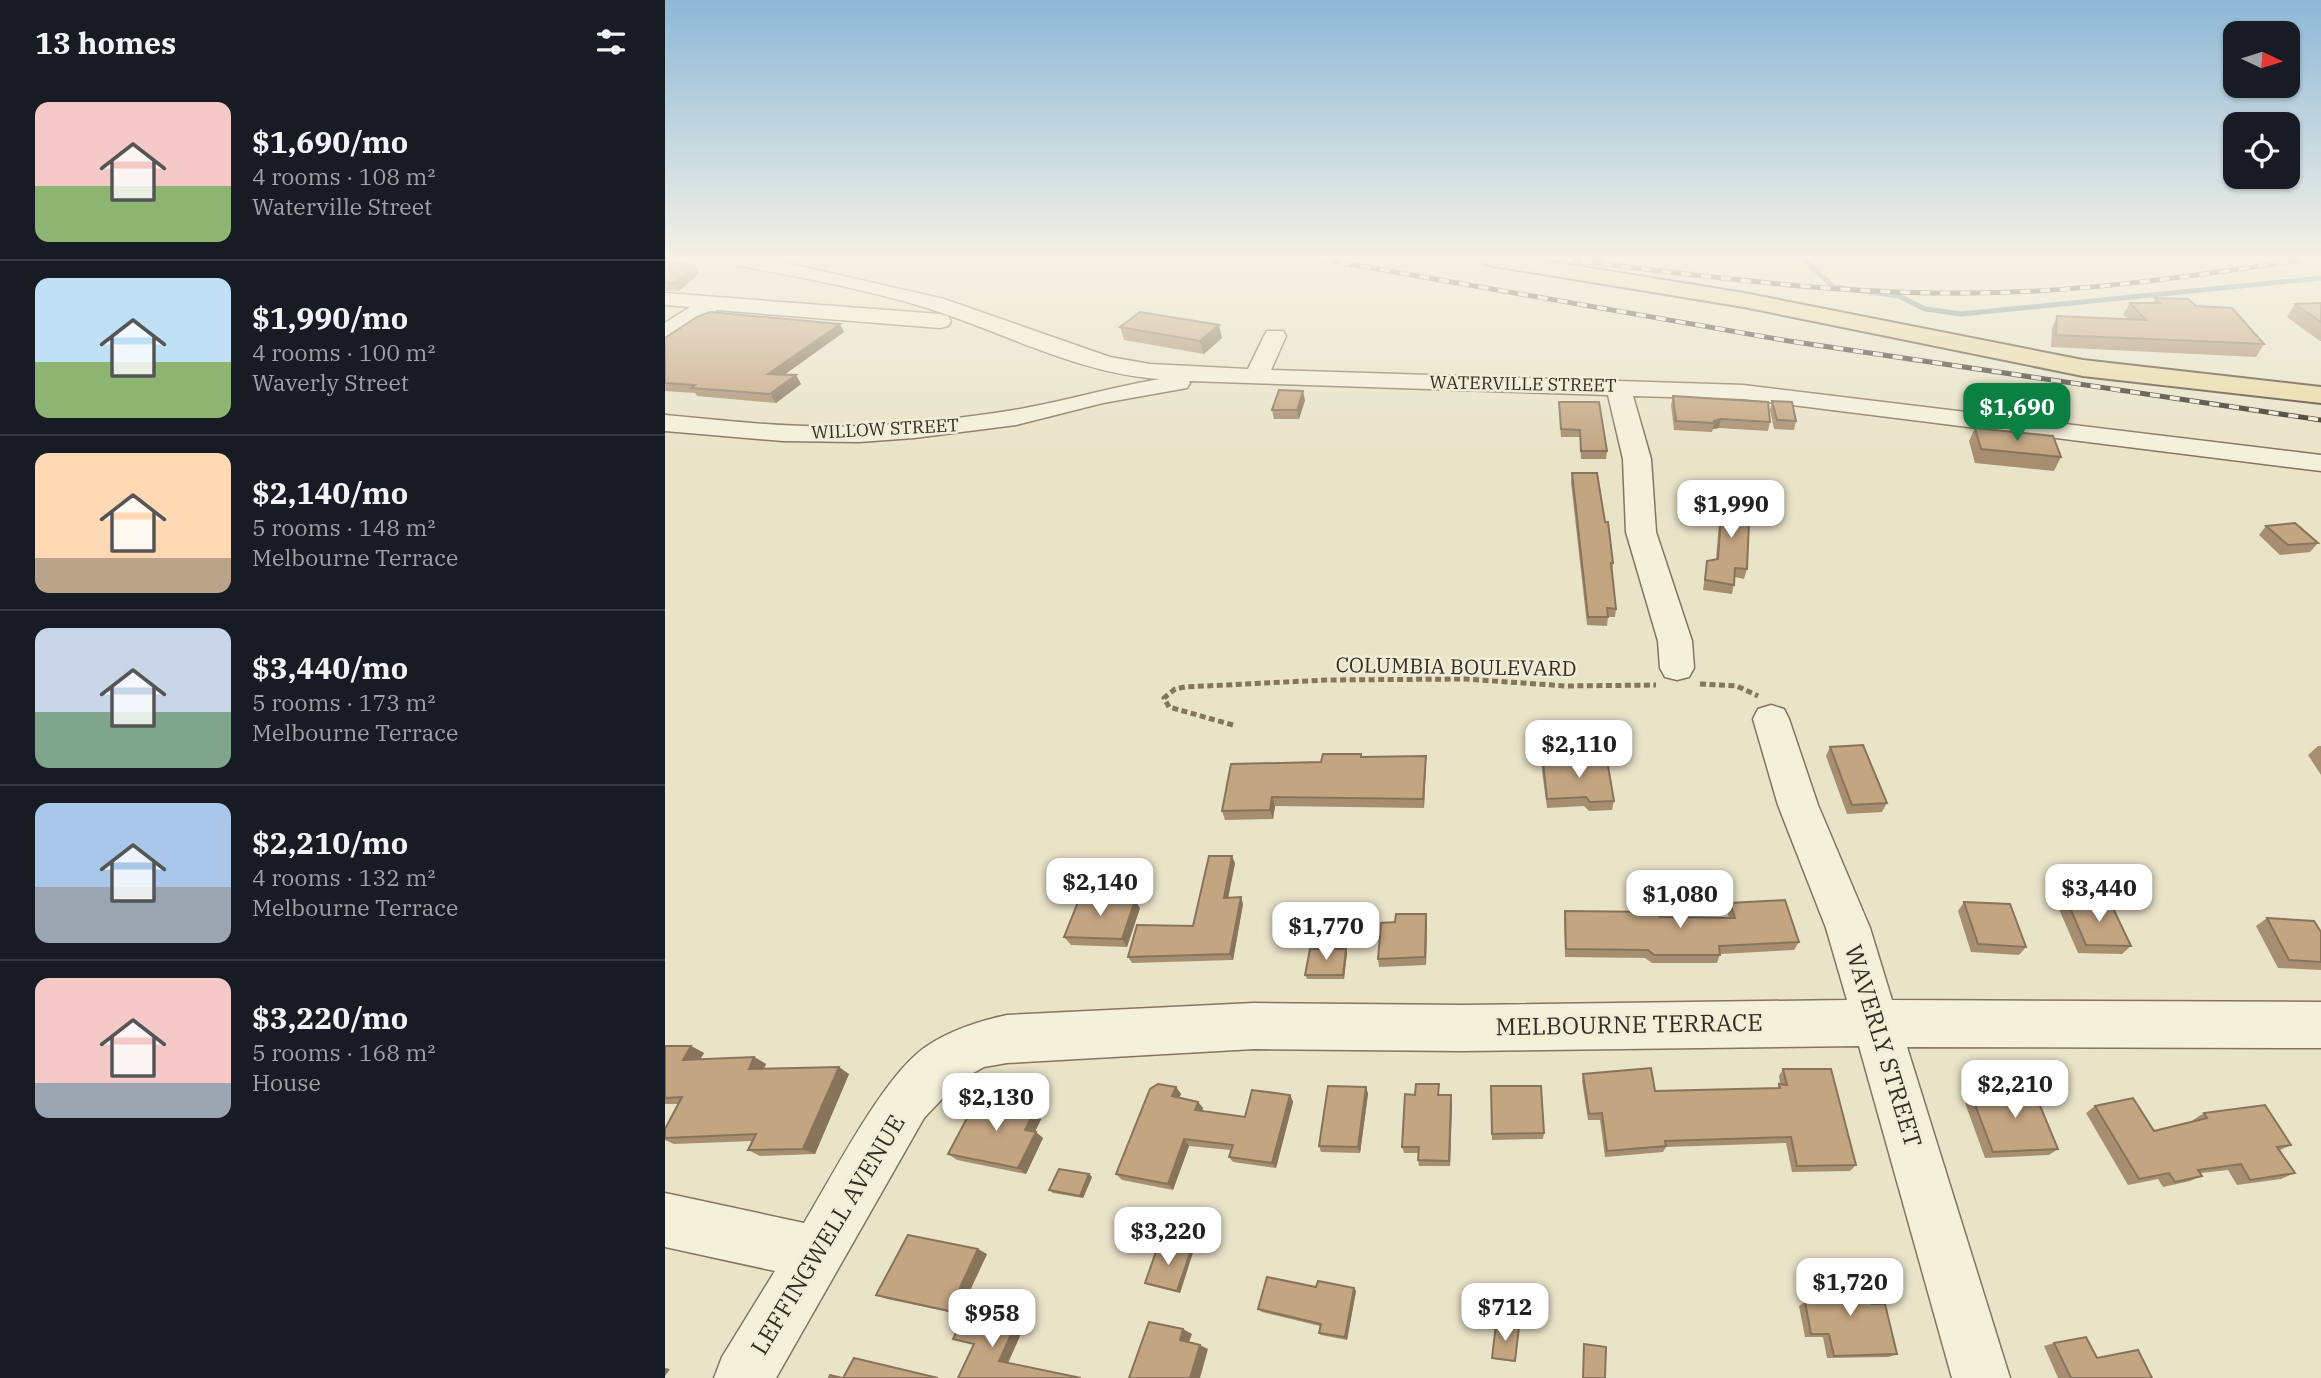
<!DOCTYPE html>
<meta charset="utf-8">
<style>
:root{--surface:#171b24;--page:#20242c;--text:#f1f3f6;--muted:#9ea1a6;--line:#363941;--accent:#0b8043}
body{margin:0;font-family:"IBM Plex Serif",serif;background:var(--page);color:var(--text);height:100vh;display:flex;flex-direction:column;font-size:26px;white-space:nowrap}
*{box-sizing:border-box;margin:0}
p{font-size:23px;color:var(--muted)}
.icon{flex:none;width:38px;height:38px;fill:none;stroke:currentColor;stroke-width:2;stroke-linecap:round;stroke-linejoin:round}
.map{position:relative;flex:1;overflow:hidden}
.panel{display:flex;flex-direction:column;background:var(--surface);width:665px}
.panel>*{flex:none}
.needle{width:46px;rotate:94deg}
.fabs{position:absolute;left:1558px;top:21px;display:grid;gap:14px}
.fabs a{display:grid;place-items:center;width:77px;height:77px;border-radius:14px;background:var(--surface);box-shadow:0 2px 5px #0004;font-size:35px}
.price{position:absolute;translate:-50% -60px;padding:0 16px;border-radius:14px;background:#fff;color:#222;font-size:23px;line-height:46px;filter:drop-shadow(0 2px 4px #0008)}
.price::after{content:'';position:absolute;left:50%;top:42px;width:21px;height:16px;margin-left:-10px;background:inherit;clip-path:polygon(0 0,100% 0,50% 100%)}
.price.current{background:var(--accent);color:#fff}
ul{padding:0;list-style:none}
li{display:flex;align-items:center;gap:21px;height:175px;padding:0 35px}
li+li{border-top:2px solid var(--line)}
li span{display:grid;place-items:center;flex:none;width:196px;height:140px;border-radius:14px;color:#555}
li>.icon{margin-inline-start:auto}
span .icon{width:84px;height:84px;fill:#fffc;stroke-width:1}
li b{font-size:30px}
h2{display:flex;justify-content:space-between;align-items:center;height:84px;padding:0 35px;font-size:30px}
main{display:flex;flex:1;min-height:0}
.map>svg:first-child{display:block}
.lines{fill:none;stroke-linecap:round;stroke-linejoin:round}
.stream{stroke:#708b88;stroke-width:5}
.minor-casing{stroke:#83765f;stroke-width:3}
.major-casing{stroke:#524533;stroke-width:4}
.path{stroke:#83765f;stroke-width:5;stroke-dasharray:6 3.5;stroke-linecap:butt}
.minor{fill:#f5f0da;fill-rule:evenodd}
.major{fill:#e8daa5;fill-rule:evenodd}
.rail-casing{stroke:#352d21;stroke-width:5}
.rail{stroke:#f2edd7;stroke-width:3.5;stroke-dasharray:10;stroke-linecap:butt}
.wall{fill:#a88e70}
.shaded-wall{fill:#88745b}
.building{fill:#c3a582;stroke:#88745b;stroke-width:2}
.labels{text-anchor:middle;stroke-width:5;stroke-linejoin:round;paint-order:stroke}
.far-street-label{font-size:18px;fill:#352d21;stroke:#f2edd7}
.street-label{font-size:21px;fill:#352d21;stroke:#f2edd7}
.near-street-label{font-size:24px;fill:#352d21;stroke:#f2edd7}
</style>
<main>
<section class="panel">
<h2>13 homes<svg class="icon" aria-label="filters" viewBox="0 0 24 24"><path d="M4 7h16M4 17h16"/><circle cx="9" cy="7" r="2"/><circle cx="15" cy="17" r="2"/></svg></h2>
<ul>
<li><span style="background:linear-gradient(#f6c9c9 60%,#8fb573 0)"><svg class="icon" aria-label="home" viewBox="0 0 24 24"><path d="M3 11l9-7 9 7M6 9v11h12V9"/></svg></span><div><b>$1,690/mo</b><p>4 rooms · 108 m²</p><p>Waterville Street</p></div></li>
<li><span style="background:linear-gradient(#bfe0f5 60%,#8fb573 0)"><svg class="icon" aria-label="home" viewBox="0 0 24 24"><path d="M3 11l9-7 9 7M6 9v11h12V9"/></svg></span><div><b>$1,990/mo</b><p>4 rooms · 100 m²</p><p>Waverly Street</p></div></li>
<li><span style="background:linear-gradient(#ffd9b3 75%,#b9a48a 0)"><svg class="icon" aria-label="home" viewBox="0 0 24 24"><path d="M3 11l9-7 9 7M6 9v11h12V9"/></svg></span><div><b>$2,140/mo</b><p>5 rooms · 148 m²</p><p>Melbourne Terrace</p></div></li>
<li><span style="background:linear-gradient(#c9d6e8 60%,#7fa58c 0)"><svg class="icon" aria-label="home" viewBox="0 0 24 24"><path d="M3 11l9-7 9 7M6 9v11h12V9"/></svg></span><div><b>$3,440/mo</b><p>5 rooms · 173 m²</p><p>Melbourne Terrace</p></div></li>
<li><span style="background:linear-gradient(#a9c7e8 60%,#9aa5b1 0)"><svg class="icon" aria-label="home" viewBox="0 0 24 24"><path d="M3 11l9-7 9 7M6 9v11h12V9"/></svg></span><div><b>$2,210/mo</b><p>4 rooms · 132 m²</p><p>Melbourne Terrace</p></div></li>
<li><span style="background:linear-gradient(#f6c9c9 75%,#9aa5b1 0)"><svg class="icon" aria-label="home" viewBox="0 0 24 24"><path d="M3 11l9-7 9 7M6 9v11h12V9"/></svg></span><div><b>$3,220/mo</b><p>5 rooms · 168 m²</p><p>House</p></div></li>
</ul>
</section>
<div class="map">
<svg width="1656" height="1378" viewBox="0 0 1656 1378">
<rect width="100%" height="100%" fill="#e9e3c8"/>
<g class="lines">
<!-- stream -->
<polyline class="stream" points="1138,259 1169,287 1234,296 1260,309 1296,314 1656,278"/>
<!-- minor casing -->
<g class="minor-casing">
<g id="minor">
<path d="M62 259H104L279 299 445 357 485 364 583 369 599 336 602 331H618L621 336 606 370 1078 385 1656 455V471L1078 399 968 396 986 459 991 532 1027 641 1029 668 1024 677 1012 680 1000 677 995 668 993 641 961 532 958 459 943 395 524 381 525 383 522 388 438 403 351 425 249 438 194 442 118 441 0 431V415C65 421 131 429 196 426 247 424 299 418 349 410 398 402 446 387 495 379 415 374 340 333 265 309 202 289 136 278 72 265L65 263Z"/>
<polygon points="0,293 275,314 283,316 286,321 283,326 275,328 52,310 8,338 0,340 0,323 25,307 0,305"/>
<path d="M1106 705 1119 709 1124 719 1153 805 1205 928 1227 1000 1656 1002V1048L1242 1047 1345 1378H1287L1194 1046 797 1051 589 1049 342 1063 319 1067 294 1081 259 1118 111 1378H49L57 1357 110 1271 0 1247V1193L139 1223C167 1177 219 1074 262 1046 286 1030 314 1021 342 1015L589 1003 797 1005 1182 1000 1161 928 1113 805 1088 719 1093 709Z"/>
</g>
</g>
<!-- major casing -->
<g class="major-casing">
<polygon id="major" points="817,259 870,259 1079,293 1418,360 1656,387 1656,403 1418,376 1079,307 828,266 820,264"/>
</g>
<!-- path -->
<g class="path">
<polyline points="1035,684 1072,686 1093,696"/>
<polyline points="568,725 504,707 499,698 510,689 520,687 661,680 800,679 901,686 991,685"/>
</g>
<!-- minor -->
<use href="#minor" class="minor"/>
<!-- major -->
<use href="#major" class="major"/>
<!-- rail casing -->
<g class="rail-casing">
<g id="rail">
<polyline points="656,259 1124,341 1656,420"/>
<path d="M897 259C1031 275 1164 294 1299 293 1415 293 1529 276 1643 259"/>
</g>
</g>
<!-- rail -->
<use href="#rail" class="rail"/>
</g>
<!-- wall -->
<g class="wall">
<polygon points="0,262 29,265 34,273 14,291 0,291"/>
<polygon points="1490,298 1531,306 1599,344 1591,357 1386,347 1387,328 1392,316 1463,319 1458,315 1465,303 1488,303"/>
<polygon points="1656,303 1656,341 1655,341 1622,317 1630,304"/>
<polygon points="554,325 557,338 539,354 459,340 455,327"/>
<polygon points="179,332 119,375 131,375 136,384 111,403 32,396 30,393 0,391 0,338"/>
<polygon points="1008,396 1105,422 1103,431 1054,428 1048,429 1047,432 1009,430 1006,405"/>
<polygon points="640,400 634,419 609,419 607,410"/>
<polygon points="1107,401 1131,421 1129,430 1109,429 1105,410"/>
<polygon points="894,402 942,451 941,459 916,459 915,437 896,437"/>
<polygon points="1310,428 1396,457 1389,471 1310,463 1304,441"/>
<polygon points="907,473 940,522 948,563 947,572 951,609 950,617 943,617 942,626 922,625 906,482"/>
<polygon points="1058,489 1082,569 1079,579 1070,577 1067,594 1038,590 1042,561 1051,559 1056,498"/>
<polygon points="1601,526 1653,543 1645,552 1615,555 1594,535"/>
<polygon points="1653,746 1656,746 1656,775 1643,755"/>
<polygon points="1165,747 1222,803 1217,812 1182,814 1161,756"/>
<polygon points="697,757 761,765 759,808 610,806 608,819 560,820 557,811 656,762"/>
<polygon points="878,762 949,801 947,810 924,811 919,806 882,808 877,771"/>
<polygon points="570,863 563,898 578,904 568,960 467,963 463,957 528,926"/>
<polygon points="1402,901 1466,946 1457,954 1413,953 1394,909"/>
<polygon points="1299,902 1361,947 1354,955 1306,952 1293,911"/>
<polygon points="1065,903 1134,942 1129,950 1055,954 1052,963 987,963 980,958 900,957 899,919 900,911 995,917 1064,918 1062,911"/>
<polygon points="475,908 462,947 406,945 399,937"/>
<polygon points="1602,918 1656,932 1656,970 1613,968 1591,926"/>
<polygon points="762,922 761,965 714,967 713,959"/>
<polygon points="681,949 682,953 679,979 642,979 640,975"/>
<polygon points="0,1046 26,1046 39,1053 35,1059 89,1057 101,1064 99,1069 184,1074 150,1154 95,1156 83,1150 88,1141 9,1144 0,1140 0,1129 13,1104 0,1104"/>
<polygon points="1118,1069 1191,1165 1185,1171 1127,1172 1121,1143 1001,1147 998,1152 940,1157 935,1120 923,1120 917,1081 918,1074 990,1091 1112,1088 1115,1084 1114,1076"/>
<polygon points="774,1084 774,1095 787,1102 785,1166 754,1166 753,1160 754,1153 739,1153 737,1147 750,1095"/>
<polygon points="1333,1085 1393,1149 1384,1155 1320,1158 1300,1103 1307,1097 1327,1096 1325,1092"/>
<polygon points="826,1086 879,1133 878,1139 827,1140"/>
<polygon points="511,1087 516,1094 514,1098 533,1102 538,1108 537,1111 580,1117 625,1095 628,1102 611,1168 568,1162 564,1157 566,1150 524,1146 508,1190 457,1180 451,1174"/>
<polygon points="701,1087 703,1094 695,1153 656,1152 654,1146"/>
<polygon points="363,1103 370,1109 369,1113 376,1119 370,1132 378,1138 361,1174 292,1160 283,1154"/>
<polygon points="1430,1106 1489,1131 1529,1121 1528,1120 1539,1113 1626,1145 1615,1150 1630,1173 1616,1179 1572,1185 1563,1170 1536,1173 1537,1176 1525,1181 1498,1187 1493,1179 1463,1185 1421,1113"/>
<polygon points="424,1174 427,1177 418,1198 388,1193 384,1190"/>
<polygon points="528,1252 515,1293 483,1285 480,1283"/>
<polygon points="322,1254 294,1314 222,1299 211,1295"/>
<polygon points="1149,1278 1207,1304 1232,1354 1224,1357 1162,1358 1158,1337 1140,1337 1134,1306 1140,1302 1147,1302 1144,1282"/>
<polygon points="651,1287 689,1288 691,1291 682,1340 656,1335 654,1333 655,1326 597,1312 593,1309"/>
<polygon points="831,1324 854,1327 850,1362 827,1359"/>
<polygon points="1389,1343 1432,1358 1487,1378 1393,1378 1379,1346"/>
</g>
<!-- shaded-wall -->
<g class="shaded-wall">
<polygon points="29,265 34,273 14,291 9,283"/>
<polygon points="175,324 179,332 109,382 103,374"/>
<polygon points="554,325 557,338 539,354 535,341"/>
<polygon points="131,375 136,384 111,403 105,394"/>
<polygon points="638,391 640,400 634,419 632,410"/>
<polygon points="1056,419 1054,428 1048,429 1049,421"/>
<polygon points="761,756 761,765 759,808 758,799"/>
<polygon points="607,797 610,806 608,819 605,810"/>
<polygon points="567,856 570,863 562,904 559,898"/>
<polygon points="576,897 578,904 568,960 565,954"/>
<polygon points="470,900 475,908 462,947 457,939"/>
<polygon points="761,914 762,922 761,965 760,957"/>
<polygon points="681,949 682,953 679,979 678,975"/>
<polygon points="26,1046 39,1053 31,1067 18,1060"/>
<polygon points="89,1057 101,1064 95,1076 84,1069"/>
<polygon points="174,1067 184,1074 150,1154 138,1149"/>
<polygon points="511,1087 516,1094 512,1103 507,1096"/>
<polygon points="701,1087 703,1094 695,1153 693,1147"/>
<polygon points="625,1095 628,1102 611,1168 607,1163"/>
<polygon points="786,1095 787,1102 785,1166 784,1161"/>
<polygon points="533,1102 538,1108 535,1117 530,1110"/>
<polygon points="363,1103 370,1109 369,1113 376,1119 368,1136 360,1130 359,1110"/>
<polygon points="371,1132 378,1138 361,1174 353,1168"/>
<polygon points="519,1139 524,1146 508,1190 503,1184"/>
<polygon points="424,1174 427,1177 418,1198 415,1196"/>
<polygon points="313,1249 322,1254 294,1314 284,1311"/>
<polygon points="526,1250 528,1252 515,1293 512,1291"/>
<polygon points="689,1288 691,1291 682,1340 680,1337"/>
<polygon points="352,1321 360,1325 343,1363 334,1361"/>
<polygon points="518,1329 527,1334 523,1345 515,1340"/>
<polygon points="535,1345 543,1349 535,1378 525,1378"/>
<polygon points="0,1368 5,1369 0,1376"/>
</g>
<!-- building -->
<g class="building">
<polygon points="0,262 29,265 9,283 0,283"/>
<polygon points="1490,298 1523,299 1531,306 1567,308 1599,344 1391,335 1392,316 1481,320 1465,303 1495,303"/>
<polygon points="1656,303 1656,322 1630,304"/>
<polygon points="45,312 175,324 103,374 131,375 105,394 26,388 30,385 0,383 0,338 32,317"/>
<polygon points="475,312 554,325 535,341 455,327"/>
<polygon points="614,390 638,391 632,410 607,410"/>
<polygon points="1008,396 1103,402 1105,422 1056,419 1049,421 1049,423 1011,421"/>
<polygon points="1107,401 1127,402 1131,421 1112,420"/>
<polygon points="894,402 934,402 942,451 916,451 915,430 896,429"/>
<polygon points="1310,428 1388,436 1396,457 1316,449"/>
<polygon points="907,473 932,473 940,522 943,522 948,563 946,563 951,609 942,608 943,617 923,617"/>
<polygon points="1058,489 1075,489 1084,522 1082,569 1070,568 1069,585 1040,580 1042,561 1053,559"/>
<polygon points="1630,523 1653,543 1623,545 1601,526"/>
<polygon points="1198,745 1222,803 1187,805 1165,747"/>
<polygon points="658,754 696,754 696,757 761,756 758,799 607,797 605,810 557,811 566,764 656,762"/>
<polygon points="942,760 949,801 925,802 921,797 882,799 878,762"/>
<polygon points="544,856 567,856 559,898 576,897 565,954 463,957 472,925 528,926"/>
<polygon points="415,897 470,900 457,939 399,937"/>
<polygon points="1120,900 1134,942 1054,946 1055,955 989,955 983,950 901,949 900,911 995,912 995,917 1070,918 1065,903"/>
<polygon points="1402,901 1445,902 1466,946 1421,945"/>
<polygon points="1299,902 1345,904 1361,947 1313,944"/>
<polygon points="731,914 761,914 760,957 713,959 716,923 730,922"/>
<polygon points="1602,918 1649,921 1656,932 1656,962 1624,960"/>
<polygon points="645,949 681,949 678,975 640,975"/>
<polygon points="0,1046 26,1046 18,1060 89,1057 84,1069 174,1067 138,1149 83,1150 91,1134 0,1138 0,1129 17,1097 0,1098"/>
<polygon points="986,1068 990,1091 1115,1088 1114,1084 1122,1085 1118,1069 1166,1069 1191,1165 1132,1166 1126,1137 1000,1141 1001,1146 942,1151 937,1113 924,1114 918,1074"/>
<polygon points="493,1084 511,1087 507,1096 533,1102 530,1110 580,1117 587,1090 625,1095 607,1163 564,1157 568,1145 519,1139 503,1184 451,1174 485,1089"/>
<polygon points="751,1084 774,1084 773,1095 786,1095 784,1161 753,1160 754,1147 737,1147 740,1094 750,1095"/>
<polygon points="1366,1084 1393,1149 1328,1152 1307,1097 1338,1096 1333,1085"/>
<polygon points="663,1086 701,1087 693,1147 654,1146"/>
<polygon points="826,1086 876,1086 879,1133 827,1134"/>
<polygon points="323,1095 363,1103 359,1110 369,1112 360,1130 371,1132 353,1168 283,1154 310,1103 319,1104"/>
<polygon points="1468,1098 1489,1131 1542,1118 1539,1113 1600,1105 1626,1145 1612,1147 1630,1173 1585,1180 1576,1164 1533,1170 1537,1176 1510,1182 1504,1173 1474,1179 1430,1106"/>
<polygon points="394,1169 424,1174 415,1196 384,1190"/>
<polygon points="243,1235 313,1249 284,1311 211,1295"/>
<polygon points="494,1243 526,1250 512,1291 480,1283"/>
<polygon points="602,1277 651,1287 653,1281 689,1288 680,1337 654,1333 656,1324 593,1309"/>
<polygon points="1201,1277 1207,1304 1220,1304 1232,1354 1169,1356 1164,1334 1146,1334 1140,1302 1154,1301 1149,1278"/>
<polygon points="302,1309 352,1321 334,1361 416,1378 293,1378 309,1344 288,1339"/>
<polygon points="484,1322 518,1329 515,1340 535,1345 525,1378 464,1378"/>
<polygon points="831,1324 854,1327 850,1361 827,1358"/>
<polygon points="1421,1337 1432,1358 1473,1350 1487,1378 1406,1378 1389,1343"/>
<polygon points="919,1344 941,1347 940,1378 918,1378"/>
<polygon points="189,1358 273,1378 178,1378"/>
<polygon points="165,1375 177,1378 164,1378"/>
</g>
<!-- sky -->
<linearGradient id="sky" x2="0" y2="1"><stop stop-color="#8eb8d6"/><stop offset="0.57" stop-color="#f5f2e6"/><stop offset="1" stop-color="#f5f2e6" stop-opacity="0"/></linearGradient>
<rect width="1656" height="452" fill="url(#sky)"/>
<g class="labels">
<!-- far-street labels -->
<g class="far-street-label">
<text transform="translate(858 384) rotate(1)" y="6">WATERVILLE STREET</text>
<text transform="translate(220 429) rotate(-3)" y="6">WILLOW STREET</text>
</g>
<!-- street labels -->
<g class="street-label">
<text transform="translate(791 667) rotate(1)" y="7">COLUMBIA BOULEVARD</text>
</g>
<!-- near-street labels -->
<g class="near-street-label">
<text transform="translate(964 1025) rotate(-1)" y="8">MELBOURNE TERRACE</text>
<text transform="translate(1218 1046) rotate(73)" y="8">WAVERLY STREET</text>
<text transform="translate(163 1235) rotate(-59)" y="8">LEFFINGWELL AVENUE</text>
</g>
</g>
</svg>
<div class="fabs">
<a><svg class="needle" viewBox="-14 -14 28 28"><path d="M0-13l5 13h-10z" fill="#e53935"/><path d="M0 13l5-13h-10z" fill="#9ea1a6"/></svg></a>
<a><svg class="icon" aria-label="locate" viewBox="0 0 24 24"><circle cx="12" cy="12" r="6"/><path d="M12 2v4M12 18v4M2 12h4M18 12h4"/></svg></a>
</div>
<b class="price current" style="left:1352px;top:443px">$1,690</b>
<b class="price" style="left:1066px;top:540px">$1,990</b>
<b class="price" style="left:914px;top:780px">$2,110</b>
<b class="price" style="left:435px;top:918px">$2,140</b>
<b class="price" style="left:1434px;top:924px">$3,440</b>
<b class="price" style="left:1015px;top:930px">$1,080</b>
<b class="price" style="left:661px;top:962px">$1,770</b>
<b class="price" style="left:1350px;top:1120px">$2,210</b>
<b class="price" style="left:331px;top:1133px">$2,130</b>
<b class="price" style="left:503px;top:1267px">$3,220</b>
<b class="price" style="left:1185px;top:1318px">$1,720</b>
<b class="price" style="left:840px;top:1343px">$712</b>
<b class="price" style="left:327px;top:1349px">$958</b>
</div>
</main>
